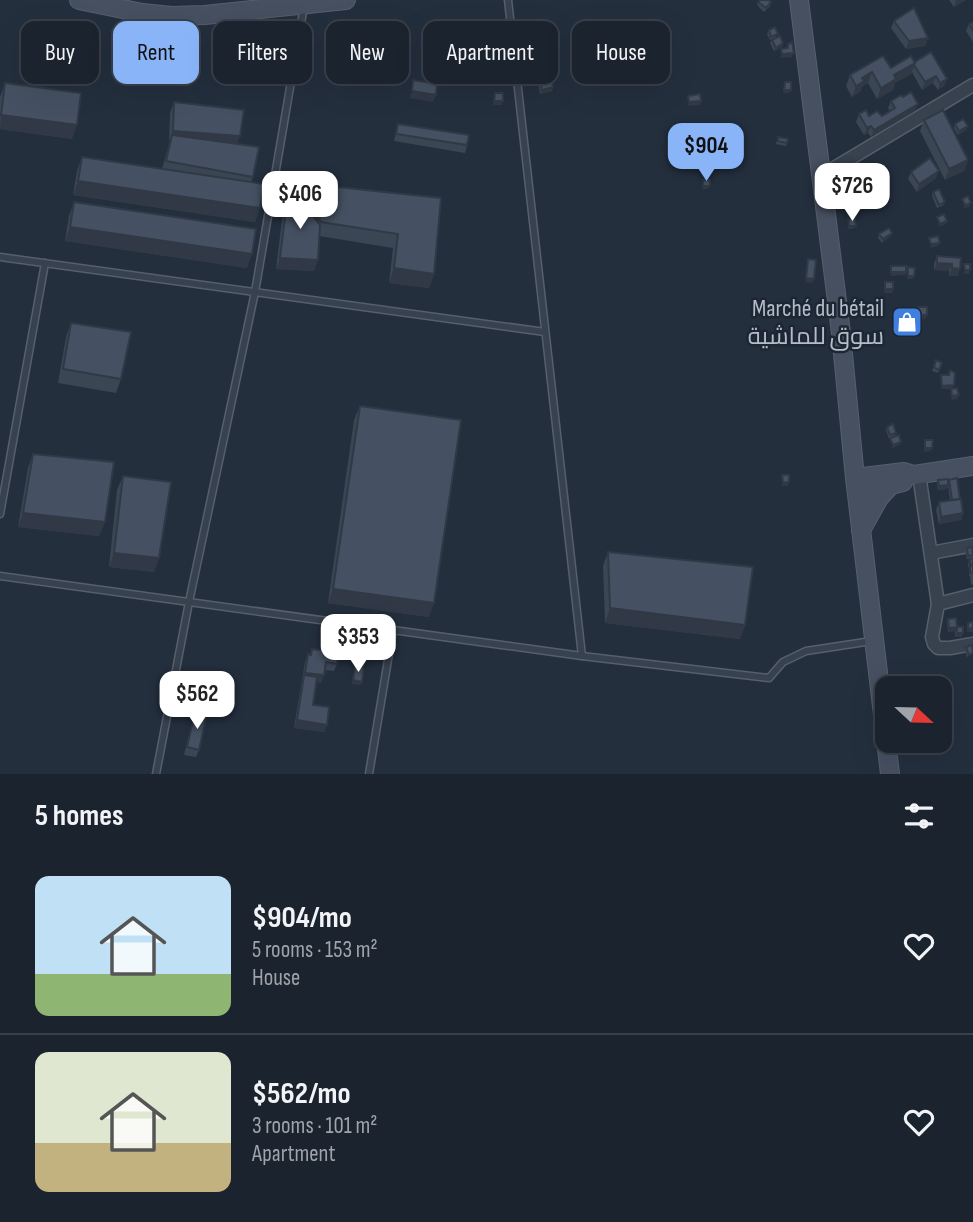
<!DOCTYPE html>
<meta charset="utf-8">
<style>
:root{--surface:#1b232e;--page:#282f3a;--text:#f1f3f6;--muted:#a0a4aa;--line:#39404a;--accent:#8ab4f8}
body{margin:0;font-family:"Sofia Sans Condensed",Cairo,sans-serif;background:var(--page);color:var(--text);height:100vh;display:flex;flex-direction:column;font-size:26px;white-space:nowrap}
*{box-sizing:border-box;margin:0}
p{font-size:23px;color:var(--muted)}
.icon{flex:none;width:38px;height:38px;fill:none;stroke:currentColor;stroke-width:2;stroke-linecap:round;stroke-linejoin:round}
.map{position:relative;height:774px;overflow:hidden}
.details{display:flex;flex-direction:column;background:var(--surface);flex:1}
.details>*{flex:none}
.top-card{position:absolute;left:21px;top:21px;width:931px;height:63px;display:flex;gap:14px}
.needle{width:46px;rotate:112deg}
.tools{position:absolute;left:875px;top:676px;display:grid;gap:14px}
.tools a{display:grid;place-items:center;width:77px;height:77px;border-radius:14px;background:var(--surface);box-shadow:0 7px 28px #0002,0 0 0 2px var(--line);font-size:35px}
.price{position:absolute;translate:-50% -60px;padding:0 16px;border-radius:14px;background:#fff;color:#222;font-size:23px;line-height:46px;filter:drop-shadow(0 2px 4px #0008)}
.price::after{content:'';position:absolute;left:50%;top:42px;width:21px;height:16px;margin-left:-10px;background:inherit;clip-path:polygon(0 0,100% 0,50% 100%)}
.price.selected{background:var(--accent);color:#111}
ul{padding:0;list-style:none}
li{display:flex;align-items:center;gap:21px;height:175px;padding:0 35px}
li+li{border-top:2px solid var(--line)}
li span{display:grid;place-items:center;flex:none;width:196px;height:140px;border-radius:14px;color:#555}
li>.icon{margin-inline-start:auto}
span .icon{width:84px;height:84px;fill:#fffc;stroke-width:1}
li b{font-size:30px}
h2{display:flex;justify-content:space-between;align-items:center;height:84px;padding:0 35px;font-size:30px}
.tag{padding:0 24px;border-radius:14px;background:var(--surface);box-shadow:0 7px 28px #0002,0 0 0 2px var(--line);font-size:24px;line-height:63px}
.tag.selected{background:var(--accent);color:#111}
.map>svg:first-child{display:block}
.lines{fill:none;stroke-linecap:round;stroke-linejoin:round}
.lane-casing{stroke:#565f6c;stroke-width:9}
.street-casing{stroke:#565f6c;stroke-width:15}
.secondary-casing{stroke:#565f6c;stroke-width:20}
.lane{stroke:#38414e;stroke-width:6}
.street{stroke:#38414e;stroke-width:12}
.secondary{stroke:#465061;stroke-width:18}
.wall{fill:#3b4654}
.shaded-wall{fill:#303945}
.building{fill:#455162;stroke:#303945;stroke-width:2}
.labels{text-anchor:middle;stroke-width:5;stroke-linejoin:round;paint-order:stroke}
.poi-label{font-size:24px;fill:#b4bcc9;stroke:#1d2633;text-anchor:end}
</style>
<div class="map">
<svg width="973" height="774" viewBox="0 0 973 774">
<rect width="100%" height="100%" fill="#242f3e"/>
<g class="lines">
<!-- lane casing -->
<g class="lane-casing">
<g id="lane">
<polyline points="508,0 582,656"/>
<polyline points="0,257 545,332"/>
<polyline points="0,514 45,263"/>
<polyline points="0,576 582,656 769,678 783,662 806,651 872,641"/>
<polyline points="156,774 189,602 255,292 304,6"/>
<polyline points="369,774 393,630"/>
</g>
</g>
<!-- street casing -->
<g class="street-casing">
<g id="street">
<polyline points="821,176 973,85"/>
<polyline points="919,474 938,604 932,637 934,644 938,648 950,648 973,644"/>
<polyline points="931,553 973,545"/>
<polyline points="938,604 973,595"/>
</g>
</g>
<!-- secondary casing -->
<g class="secondary-casing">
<g id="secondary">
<polyline points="79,0 142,13 172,16 205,15 346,0"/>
<polyline points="799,0 841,333 855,478 890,774"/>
<polyline points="855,478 904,472 914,475 973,466"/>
<polyline points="857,493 903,482"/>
<polyline points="861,530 879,498 891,485"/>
</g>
</g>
<!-- lane -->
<use href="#lane" class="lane"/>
<!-- street -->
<use href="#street" class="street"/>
<!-- secondary -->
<use href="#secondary" class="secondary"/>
</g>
<!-- wall -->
<g class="wall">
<polygon points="949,0 966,0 954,7"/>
<polygon points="758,2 771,2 770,6 764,12 757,5"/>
<polygon points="894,21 928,38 925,46 906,49 891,28"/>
<polygon points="973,22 973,42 966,31 969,24"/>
<polygon points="769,30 783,43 782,47 774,51 770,43 772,40 774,39 770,40 767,34"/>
<polygon points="915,62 947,79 944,86 938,90 933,83 922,90 912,72 911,74 895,83 893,90 877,99 868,83 862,87 860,92 852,97 846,86 850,75"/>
<polygon points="539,77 553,87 552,91 540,94 538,81"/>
<polygon points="5,83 72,139 0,129 0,97"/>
<polygon points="891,101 915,111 871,137 868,133 864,135 856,122 859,114 882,116 890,111 888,108"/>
<polygon points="174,102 238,144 253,177 251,182 260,208 255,222 73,195 77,171 82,157 162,169 170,141 169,141 170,113"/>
<polygon points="924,120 968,160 964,171 945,180 920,131"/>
<polygon points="398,124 467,145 465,153 394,141"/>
<polygon points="955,124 966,130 958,135 954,128"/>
<polygon points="778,137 788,139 786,146 776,144"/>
<polygon points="911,172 936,178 917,192 908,179"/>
<polygon points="290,182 441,198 434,274 429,288 389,283 393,248 319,236 314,271 276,269 285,196"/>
<polygon points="933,192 944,205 937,208 932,196"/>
<polygon points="74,202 247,268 65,241 69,216"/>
<polygon points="892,233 891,236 882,243 878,238 879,234"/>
<polygon points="937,256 961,258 958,276 949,276 949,271 934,270 934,264"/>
<polygon points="71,323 121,379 116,393 58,383 66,337"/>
<polygon points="936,360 942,363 938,373 932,371"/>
<polygon points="360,406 429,617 328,603 354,420"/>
<polygon points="887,427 896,433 895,436 889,439 886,430"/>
<polygon points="33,454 105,522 99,536 18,527 28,468"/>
<polygon points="123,476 159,558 154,572 109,567 117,490"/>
<polygon points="938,480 948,482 949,480 963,513 961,520 939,524 936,510 939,502 950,500 948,486 947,489 938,490 937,484"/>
<polygon points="967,548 973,556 973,584 971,585 970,576 969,576 970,567 968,567 969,559 967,559 965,551"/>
<polygon points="608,552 745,625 740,639 605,623 603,566"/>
<polygon points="948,619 957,627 962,637 955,637 955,631 948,632 947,623"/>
<polygon points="972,645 967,658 965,650 966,647"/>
<polygon points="321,647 337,664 334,671 325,670 321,683 317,682 313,705 327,725 324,732 294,728 305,662 308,654 310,655 312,649 319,650"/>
<polygon points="195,712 199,750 196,757 184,755"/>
</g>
<!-- shaded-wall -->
<g class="shaded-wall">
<polygon points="956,0 966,0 954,7"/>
<polygon points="928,38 925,46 906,49 909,41"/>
<polygon points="783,43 782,47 774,51 776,48"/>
<polygon points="794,53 792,57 780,58 782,54"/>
<polygon points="915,63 911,74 895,83 893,90 877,99 881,88 894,75"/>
<polygon points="872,72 868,83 862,87 860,92 852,97 856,86 862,78"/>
<polygon points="936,76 933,83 922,90 925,82"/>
<polygon points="947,79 944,86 938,90 940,83"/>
<polygon points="553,87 552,91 540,94 542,90"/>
<polygon points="784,90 791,90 789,93 783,93"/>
<polygon points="412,91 436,95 433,102 409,98"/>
<polygon points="494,101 503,101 502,105 493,105"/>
<polygon points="701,101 700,105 687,106 689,102"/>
<polygon points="918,104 915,111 871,137 874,130"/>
<polygon points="1,115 77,125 72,139 0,129"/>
<polygon points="871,126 868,133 864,135 867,128"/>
<polygon points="968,126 966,130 958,135 959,131"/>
<polygon points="173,131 240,136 236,147 172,135 170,141 169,141"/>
<polygon points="968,160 964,171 945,180 949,169"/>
<polygon points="939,171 936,178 917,192 919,184"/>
<polygon points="78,181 260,208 255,222 73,195"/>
<polygon points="703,186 710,186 708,189 702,189"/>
<polygon points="971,203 969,207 963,209 965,205"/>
<polygon points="947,221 946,224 938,227 940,224"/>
<polygon points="849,226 856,226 854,229 847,229"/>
<polygon points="70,227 252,254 247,268 65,241"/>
<polygon points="892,233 891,236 882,243 883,239"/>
<polygon points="940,243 938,246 930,248 931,244"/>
<polygon points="280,258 318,260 314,271 276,269"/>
<polygon points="937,263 952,264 949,271 934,270"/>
<polygon points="394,268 434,274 429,288 389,283"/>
<polygon points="952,268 960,269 958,276 949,276"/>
<polygon points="965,270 970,270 969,274 963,274"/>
<polygon points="891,272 906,272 905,275 890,276"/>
<polygon points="908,276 914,276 913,279 907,279"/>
<polygon points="806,278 814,279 812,283 805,282"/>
<polygon points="885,289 893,289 892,293 884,293"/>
<polygon points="917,315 927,315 925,319 915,318"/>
<polygon points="954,385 952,389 941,389 942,386"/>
<polygon points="959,395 957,399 951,400 952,396"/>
<polygon points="901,442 899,445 891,449 893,445"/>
<polygon points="925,448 932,448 931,451 924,452"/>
<polygon points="789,482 788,486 781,486 783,483"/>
<polygon points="948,485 947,489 938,490 939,486"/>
<polygon points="23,513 105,522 99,536 18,527"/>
<polygon points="963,513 961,520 939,524 941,517"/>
<polygon points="114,553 159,558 154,572 109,567"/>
<polygon points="333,589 434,603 429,617 328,603"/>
<polygon points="610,608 745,625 740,639 605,623"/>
<polygon points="957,627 956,631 948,632 949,628"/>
<polygon points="973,628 973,632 967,632 968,629"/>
<polygon points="957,633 963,633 962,637 955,637"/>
<polygon points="356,662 365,663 364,667 354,665"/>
<polygon points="305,673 324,675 321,683 303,680 304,675 302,680"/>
<polygon points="353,680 362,682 361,685 351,684"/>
<polygon points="297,720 327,725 324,732 294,728"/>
</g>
<!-- building -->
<g class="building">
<polygon points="760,0 769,0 771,2 766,8 758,2"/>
<polygon points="914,8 928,38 909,41 894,21"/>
<polygon points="973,22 973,30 969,24"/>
<polygon points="775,27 778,34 771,37 769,30"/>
<polygon points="780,36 783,43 776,48 772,40"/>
<polygon points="792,42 794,53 782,54 781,49 788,48 788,44"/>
<polygon points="931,52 947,79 940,83 936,76 925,82 914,65 915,62"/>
<polygon points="883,56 891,68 911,56 915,63 894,75 896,79 881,88 872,72 862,78 864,81 856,86 850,75"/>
<polygon points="551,75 553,87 542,90 539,77"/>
<polygon points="413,80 437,84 436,95 412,91"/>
<polygon points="785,82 791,82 791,90 784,90"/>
<polygon points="5,83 81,93 77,125 1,115"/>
<polygon points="911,92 918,104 874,130 871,126 867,128 859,114 866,110 869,116 877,111 882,116 895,108 891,101 901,95 903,97"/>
<polygon points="495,93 503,93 503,101 494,101"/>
<polygon points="700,94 701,101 689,102 688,96"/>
<polygon points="174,102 244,110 240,136 173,131"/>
<polygon points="943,110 968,160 949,169 924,120"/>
<polygon points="963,119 968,126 959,131 955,124"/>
<polygon points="398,124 469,135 467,145 396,134"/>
<polygon points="172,135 259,147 253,177 166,161"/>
<polygon points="778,137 788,139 787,143 778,141"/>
<polygon points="82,157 264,184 260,208 78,181"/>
<polygon points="930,158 939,171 919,184 911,172"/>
<rect x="703" y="180" width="7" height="6"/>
<polygon points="290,182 441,198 434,274 394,268 398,234 321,222"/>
<polygon points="289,185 320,225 318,260 280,258"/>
<polygon points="939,189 945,202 939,205 933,192"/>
<polygon points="968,196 971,203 965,205 962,199"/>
<polygon points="74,202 256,229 252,254 70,227"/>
<polygon points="944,214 947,221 940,224 937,217"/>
<polygon points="848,219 855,219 856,226 849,226"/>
<polygon points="889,228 892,233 883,239 879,234"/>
<polygon points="938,236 940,243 931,244 929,238"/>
<polygon points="937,256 961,258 960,269 952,268 952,264 937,263"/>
<polygon points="808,259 816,260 814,279 806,278"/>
<polygon points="964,264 970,264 970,270 965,270"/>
<rect x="891" y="266" width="15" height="6"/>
<polygon points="908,267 915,268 914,276 908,276"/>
<rect x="885" y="282" width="8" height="7"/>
<polygon points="918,307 927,307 927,315 917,315"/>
<polygon points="71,323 131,332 121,379 63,369"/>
<polygon points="936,360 942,363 939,370 934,367"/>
<polygon points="950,370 955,373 954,385 942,386 941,375 949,375"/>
<polygon points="957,388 959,395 952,396 951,389"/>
<polygon points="360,406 461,420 434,603 333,589"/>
<polygon points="893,424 896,433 890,435 887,427"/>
<polygon points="899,435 901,442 893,445 890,438"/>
<polygon points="925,440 933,440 932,448 925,448"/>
<polygon points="33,454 114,462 105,522 23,513"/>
<polygon points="782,475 789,475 789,482 783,483"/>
<polygon points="123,476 171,482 159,558 114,553"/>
<polygon points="957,478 960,499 952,500 949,480"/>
<polygon points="948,479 948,485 939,486 938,480"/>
<polygon points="961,499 963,513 941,517 939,502"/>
<polygon points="972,547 973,555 968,556 967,548"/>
<polygon points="608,552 753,567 745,625 610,608"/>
<polygon points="973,558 973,564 970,564 970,559"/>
<polygon points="970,566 973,566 973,572 970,573"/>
<polygon points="956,618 957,627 949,628 948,619"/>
<polygon points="973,622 973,628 968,629 968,623"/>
<rect x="957" y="627" width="6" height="6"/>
<polygon points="972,645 973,653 969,655 966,647"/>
<polygon points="321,647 339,649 337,664 326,662 324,675 305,673 308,654 311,655 312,649 320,650"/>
<polygon points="358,647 367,649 365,663 356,662"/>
<polygon points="355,666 364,668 362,682 353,680"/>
<polygon points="304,675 317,677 313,705 329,707 327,725 297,720"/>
<polygon points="195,712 207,714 199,750 187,747"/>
</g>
<!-- icons -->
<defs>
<g id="shop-square" transform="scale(1.575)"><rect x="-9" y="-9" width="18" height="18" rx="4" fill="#3f7fe0" stroke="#1d2633"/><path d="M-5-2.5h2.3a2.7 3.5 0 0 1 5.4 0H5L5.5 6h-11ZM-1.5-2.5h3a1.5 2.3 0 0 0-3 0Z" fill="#fff"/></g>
</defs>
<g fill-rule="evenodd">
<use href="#shop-square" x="907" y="322"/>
</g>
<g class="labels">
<!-- poi labels -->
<g class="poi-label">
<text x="884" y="316">Marché du bétail<tspan x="884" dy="28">سوق للماشية</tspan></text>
</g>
</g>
</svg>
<div class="tools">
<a><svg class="needle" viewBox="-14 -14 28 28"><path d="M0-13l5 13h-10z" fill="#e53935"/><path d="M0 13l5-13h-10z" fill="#a0a4aa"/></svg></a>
</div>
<b class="price selected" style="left:706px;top:183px">$904</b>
<b class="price" style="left:852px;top:223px">$726</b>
<b class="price" style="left:300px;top:231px">$406</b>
<b class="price" style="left:358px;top:674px">$353</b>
<b class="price" style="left:197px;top:731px">$562</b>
<div class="top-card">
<a class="tag">Buy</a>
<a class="tag selected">Rent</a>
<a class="tag">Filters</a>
<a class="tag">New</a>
<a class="tag">Apartment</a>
<a class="tag">House</a>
</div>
</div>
<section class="details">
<h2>5 homes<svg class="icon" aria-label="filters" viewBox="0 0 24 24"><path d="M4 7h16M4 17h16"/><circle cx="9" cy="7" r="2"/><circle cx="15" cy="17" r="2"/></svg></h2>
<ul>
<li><span style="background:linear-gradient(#bfe0f5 70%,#8fb573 0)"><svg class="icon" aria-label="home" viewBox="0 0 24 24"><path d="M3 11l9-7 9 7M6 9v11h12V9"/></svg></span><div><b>$904/mo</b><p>5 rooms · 153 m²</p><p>House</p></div><svg class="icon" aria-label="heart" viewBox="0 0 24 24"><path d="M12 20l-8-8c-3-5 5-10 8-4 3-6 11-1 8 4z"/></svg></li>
<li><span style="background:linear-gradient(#dfe7d0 65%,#c2b280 0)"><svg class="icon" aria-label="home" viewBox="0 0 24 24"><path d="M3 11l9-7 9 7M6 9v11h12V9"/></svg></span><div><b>$562/mo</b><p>3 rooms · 101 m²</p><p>Apartment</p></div><svg class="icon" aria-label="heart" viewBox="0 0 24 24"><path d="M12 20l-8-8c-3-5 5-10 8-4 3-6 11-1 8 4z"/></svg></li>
</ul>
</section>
